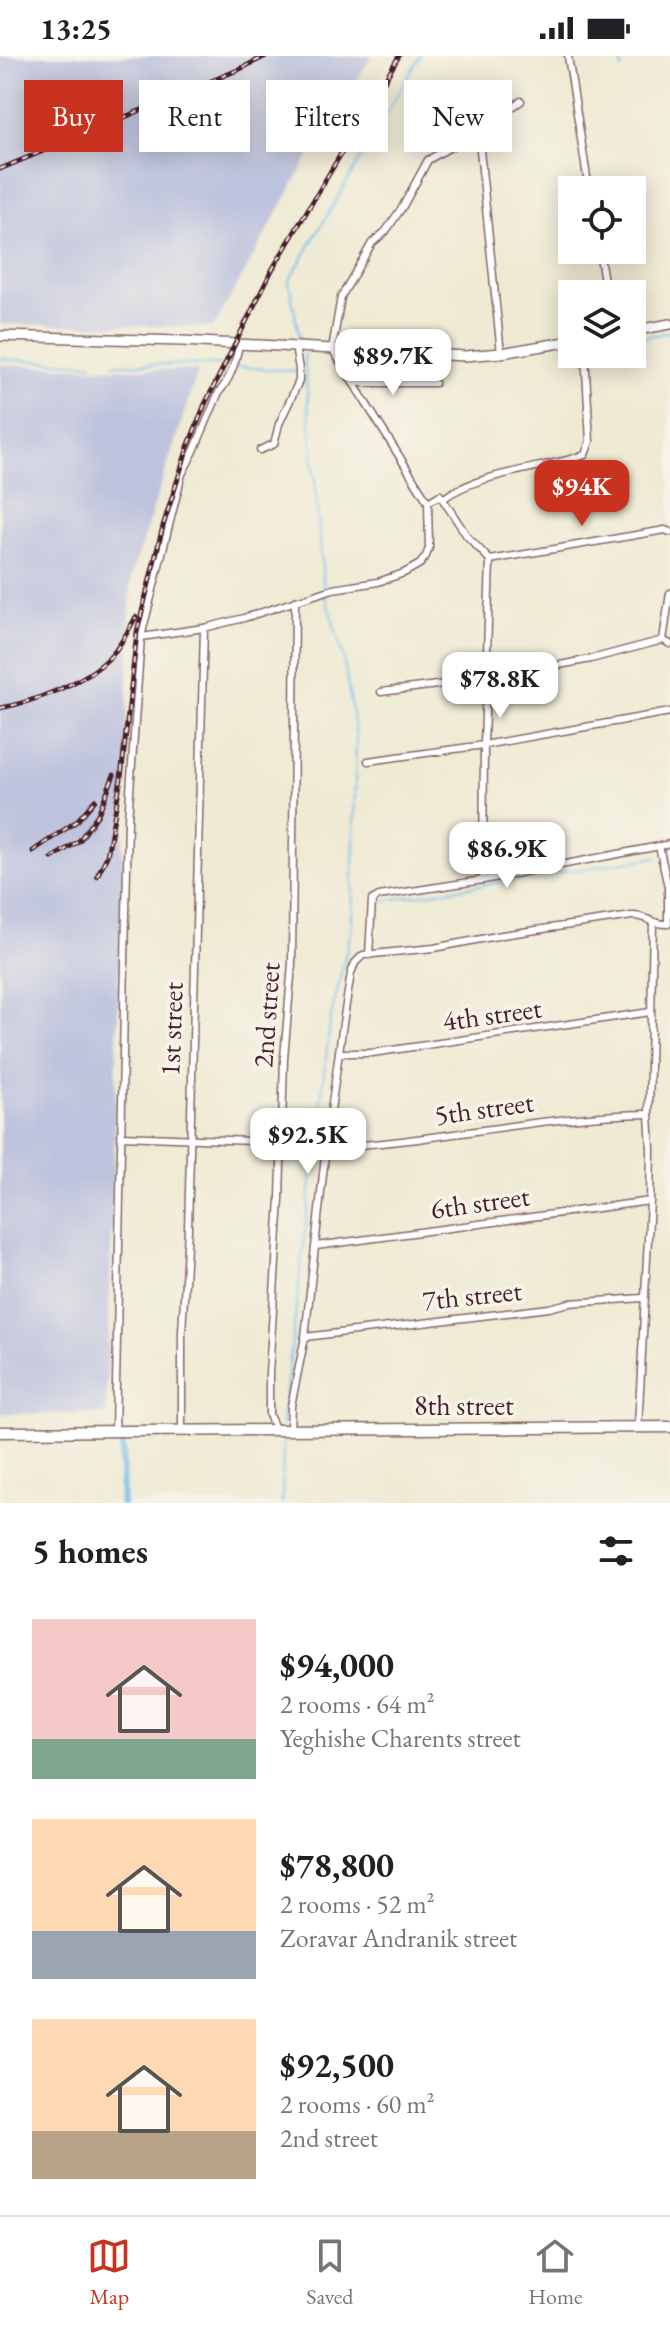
<!DOCTYPE html>
<meta charset="utf-8">
<style>
:root{--surface:#fff;--page:#f2f2f2;--text:#202124;--muted:#757577;--line:#e0e0e0;--accent:#c8321e}
body{margin:0;font-family:"EB Garamond",serif;background:var(--page);color:var(--text);height:100vh;display:flex;flex-direction:column;font-size:30px;white-space:nowrap}
*{box-sizing:border-box;margin:0}
p{font-size:26px;color:var(--muted)}
.icon{flex:none;width:44px;height:44px;fill:none;stroke:currentColor;stroke-width:2;stroke-linecap:round;stroke-linejoin:round}
.map{position:relative;height:1447px;overflow:hidden}
.sheet{display:flex;flex-direction:column;background:var(--surface);flex:1}
.sheet>*{flex:none}
.hud{position:absolute;left:24px;top:24px;width:622px;height:72px;display:flex;gap:16px}
.tools{position:absolute;left:558px;top:120px;display:grid;gap:16px}
.tools a{display:grid;place-items:center;width:88px;height:88px;border-radius:0px;background:var(--surface);box-shadow:0 4px 20px #0003;font-size:40px}
.price{position:absolute;translate:-50% -68px;padding:0 18px;border-radius:16px;background:#fff;color:#222;font-size:26px;line-height:52px;filter:drop-shadow(0 2px 4px #0008)}
.price::after{content:'';position:absolute;left:50%;top:48px;width:24px;height:18px;margin-left:-12px;background:inherit;clip-path:polygon(0 0,100% 0,50% 100%)}
.price.current{background:var(--accent);color:#fff}
ul{padding:0;list-style:none}
li{display:flex;align-items:center;gap:24px;height:200px;padding:0 32px}
li span{display:grid;place-items:center;flex:none;width:224px;height:160px;border-radius:0px;color:#555}
li>.icon{margin-inline-start:auto}
span .icon{width:96px;height:96px;fill:#fffc;stroke-width:1}
li b{font-size:34px}
h2{display:flex;justify-content:space-between;align-items:center;height:96px;padding:0 32px;font-size:34px}
.pill{padding:0 28px;border-radius:0px;background:var(--surface);box-shadow:0 4px 20px #0003;font-size:28px;line-height:72px}
.pill.current{background:var(--accent);color:#fff}
.status{display:flex;justify-content:space-between;align-items:center;height:56px;padding:0 40px;background:var(--surface);direction:ltr}
.status svg{height:22px;fill:currentColor}
.menu{display:flex;justify-content:space-around;align-items:center;height:112px;border-top:2px solid var(--line);background:var(--surface);font-size:22px;color:var(--muted)}
.menu a{display:grid;justify-items:center;gap:4px}
.menu .current{color:var(--accent)}
.map>svg:first-child{display:block}
.industrial{fill:#bec3dd}
.lines{fill:none;stroke-linecap:round;stroke-linejoin:round}
.stream{stroke:#71beeb;stroke-width:2}
.canal{stroke:#71beeb;stroke-width:7}
.minor-casing{stroke:#846666;stroke-width:9}
.secondary-casing{stroke:#846666;stroke-width:12}
.primary-casing{stroke:#846666;stroke-width:13}
.minor{stroke:#fff;stroke-width:6}
.secondary{stroke:#fff;stroke-width:9}
.primary{stroke:#fff;stroke-width:10}
.rail-casing{stroke:#4a1f2b;stroke-width:5}
.rail{stroke:#f7f3e8;stroke-width:2;stroke-dasharray:6;stroke-linecap:butt}
.labels{text-anchor:middle;stroke-width:7;stroke-linejoin:round;paint-order:stroke}
.street-label{font-size:28px;fill:#4a1f2b;stroke:#f7f3e8}
</style>
<div class="status"><b>13:25</b><svg viewBox="0 0 49 12"><path d="M0 12V9h3v3zM5 12V6h3v6zM10 12V3h3v9zM15 12V0h3v12zM26 1h20v11H26zM47 4h2v5h-2z"/></svg></div>
<div class="map">
<svg width="670" height="1447" viewBox="0 0 670 1447">
<rect width="100%" height="100%" fill="#f7f3e8"/>
<filter id="ink" filterUnits="userSpaceOnUse"><feTurbulence type="fractalNoise" baseFrequency=".0125" numOctaves="2"/><feDisplacementMap in="SourceGraphic" scale="16" xChannelSelector="R" yChannelSelector="G"/><feConvolveMatrix kernelMatrix="1 2 1 2 8 2 1 2 1" color-interpolation-filters="sRGB"/></filter>
<filter id="wash" filterUnits="userSpaceOnUse"><feTurbulence type="fractalNoise" baseFrequency=".006" numOctaves="4" result="noise"/><feDisplacementMap in="SourceGraphic" scale="32" xChannelSelector="R" yChannelSelector="G"/><feGaussianBlur stdDeviation="1.8" result="paint"/><feColorMatrix in="noise" values="0 0 0 0 0 0 0 0 0 0 0 0 0 0 0 0 0 1.4 0 .05"/><feComposite in="paint" operator="in"/></filter>
<g filter="url(#wash)">
<rect width="100%" height="100%" fill="#efead3"/>
<!-- industrial -->
<g class="industrial">
<polygon points="0,0 372,0 305,107 214,271 0,268"/>
<polygon points="0,309 198,315 131,521 106,1358 0,1358"/>
</g>
<g class="lines">
<!-- stream -->
<g class="stream">
<polyline points="620,0 622,13"/>
<polyline points="632,283 670,276"/>
<polyline points="300,285 289,225 420,0"/>
<polyline points="304,298 324,533"/>
<polyline points="0,303 92,308"/>
<polyline points="114,308 221,309"/>
<polyline points="236,311 296,315"/>
<polyline points="375,846 657,801"/>
<polyline points="282,1369 331,960 352,871 356,679 343,599 325,539"/>
<polyline points="282,1447 283,1379"/>
</g>
<!-- canal -->
<polyline class="canal" points="122,1447 122,1385"/>
</g>
</g>
<g filter="url(#ink)">
<g class="lines">
<!-- minor casing -->
<g class="minor-casing">
<g id="minor">
<polyline points="568,0 589,134"/>
<polyline points="599,194 606,238"/>
<polyline points="501,297 478,75 521,45"/>
<polyline points="353,327 435,327"/>
<polyline points="260,394 274,388 279,368 299,325 299,313 295,291"/>
<path d="M443 443C474 418 545 412 585 399L590 385 585 298"/>
<polyline points="428,446 440,439 467,480 490,504"/>
<polyline points="490,504 665,474 670,476"/>
<polyline points="141,581 204,572 244,562 333,533 378,526 404,517 420,508 426,500 429,492 428,446 332,293 341,241 372,187 386,175 403,150 428,104 478,75"/>
<polyline points="663,584 670,537"/>
<polyline points="381,636 486,623 591,603 663,584 670,588"/>
<polyline points="368,705 484,689 670,656"/>
<polyline points="483,824 484,689 490,504"/>
<polyline points="369,899 372,844 379,840 483,824 670,788"/>
<polyline points="339,997 372,997 650,956"/>
<polyline points="122,1080 281,1086"/>
<path d="M326 1091C434 1087 540 1059 649 1058"/>
<polyline points="316,1190 650,1145"/>
<polyline points="305,1281 549,1252 569,1247 643,1242"/>
<polyline points="638,1372 650,1145 651,1093 649,1058 653,866"/>
<polyline points="276,1374 269,1359 269,1317 280,1143 284,1002 292,908 295,545"/>
<path d="M290 1374 291 1350 305 1281 326 1091 343 967 351 917 355 907 363 899 434 892 502 879 632 860C646 859 653 869 668 868V831L659 790"/>
<path d="M115 1375 128 764 141 581 182 418 194 395 219 336C230 324 236 305 239 289"/>
<polyline points="182,1375 182,1276 188,1173 204,572"/>
</g>
</g>
<!-- secondary casing -->
<g class="secondary-casing">
<g id="secondary">
<polyline points="632,275 670,268"/>
<polyline points="0,280 182,285 465,300 501,297 572,285"/>
</g>
</g>
<!-- primary casing -->
<g class="primary-casing">
<polyline id="primary" points="0,1376 670,1371"/>
</g>
<!-- minor -->
<use href="#minor" class="minor"/>
<!-- secondary -->
<use href="#secondary" class="secondary"/>
<!-- primary -->
<use href="#primary" class="primary"/>
<!-- rail casing -->
<g class="rail-casing">
<g id="rail">
<polyline points="0,113 240,13 266,0"/>
<path d="M0 652C34 646 83 627 108 603 120 592 128 574 136 561"/>
<polyline points="33,795 77,765 95,744"/>
<polyline points="52,802 79,785 98,758 114,719"/>
<polyline points="97,820 107,800 121,722 137,576 163,470 188,391 205,348 272,214 399,0"/>
</g>
</g>
<!-- rail -->
<use href="#rail" class="rail"/>
</g>
</g>
<g class="labels">
<!-- street labels -->
<g class="street-label">
<text transform="translate(492 958) rotate(-8)" y="10">4th street</text>
<text transform="translate(266 959) rotate(-86)" y="10">2nd street</text>
<text transform="translate(171 973) rotate(-88)" y="10">1st street</text>
<text transform="translate(484 1052) rotate(-8)" y="10">5th street</text>
<text transform="translate(480 1146) rotate(-8)" y="10">6th street</text>
<text transform="translate(472 1239) rotate(-6)" y="10">7th street</text>
<text x="464" y="1359">8th street</text>
</g>
</g>
</svg>
<div class="tools">
<a><svg class="icon" aria-label="locate" viewBox="0 0 24 24"><circle cx="12" cy="12" r="6"/><path d="M12 2v4M12 18v4M2 12h4M18 12h4"/></svg></a>
<a><svg class="icon" aria-label="layers" viewBox="0 0 24 24"><path d="M12 4l9 5-9 5-9-5zM3 14l9 5 9-5"/></svg></a>
</div>
<b class="price" style="left:393px;top:341px">$89.7K</b>
<b class="price current" style="left:582px;top:472px">$94K</b>
<b class="price" style="left:500px;top:664px">$78.8K</b>
<b class="price" style="left:507px;top:834px">$86.9K</b>
<b class="price" style="left:308px;top:1120px">$92.5K</b>
<div class="hud">
<a class="pill current">Buy</a>
<a class="pill">Rent</a>
<a class="pill">Filters</a>
<a class="pill">New</a>
</div>
</div>
<section class="sheet">
<h2>5 homes<svg class="icon" aria-label="filters" viewBox="0 0 24 24"><path d="M4 7h16M4 17h16"/><circle cx="9" cy="7" r="2"/><circle cx="15" cy="17" r="2"/></svg></h2>
<ul>
<li><span style="background:linear-gradient(#f6c9c9 75%,#7fa58c 0)"><svg class="icon" aria-label="home" viewBox="0 0 24 24"><path d="M3 11l9-7 9 7M6 9v11h12V9"/></svg></span><div><b>$94,000</b><p>2 rooms · 64 m²</p><p>Yeghishe Charents street</p></div></li>
<li><span style="background:linear-gradient(#ffd9b3 70%,#9aa5b1 0)"><svg class="icon" aria-label="home" viewBox="0 0 24 24"><path d="M3 11l9-7 9 7M6 9v11h12V9"/></svg></span><div><b>$78,800</b><p>2 rooms · 52 m²</p><p>Zoravar Andranik street</p></div></li>
<li><span style="background:linear-gradient(#ffd9b3 70%,#b9a48a 0)"><svg class="icon" aria-label="home" viewBox="0 0 24 24"><path d="M3 11l9-7 9 7M6 9v11h12V9"/></svg></span><div><b>$92,500</b><p>2 rooms · 60 m²</p><p>2nd street</p></div></li>
</ul>
</section>
<nav class="menu">
<a class="current"><svg class="icon" aria-label="map" viewBox="0 0 24 24"><path d="M3 6l6-2 6 2 6-2v14l-6 2-6-2-6 2zM9 4v14M15 6v14"/></svg>Map</a>
<a><svg class="icon" aria-label="saved" viewBox="0 0 24 24"><path d="M7 4h10v16l-5-4-5 4z"/></svg>Saved</a>
<a><svg class="icon" aria-label="home" viewBox="0 0 24 24"><path d="M3 11l9-7 9 7M6 9v11h12V9"/></svg>Home</a>
</nav>
